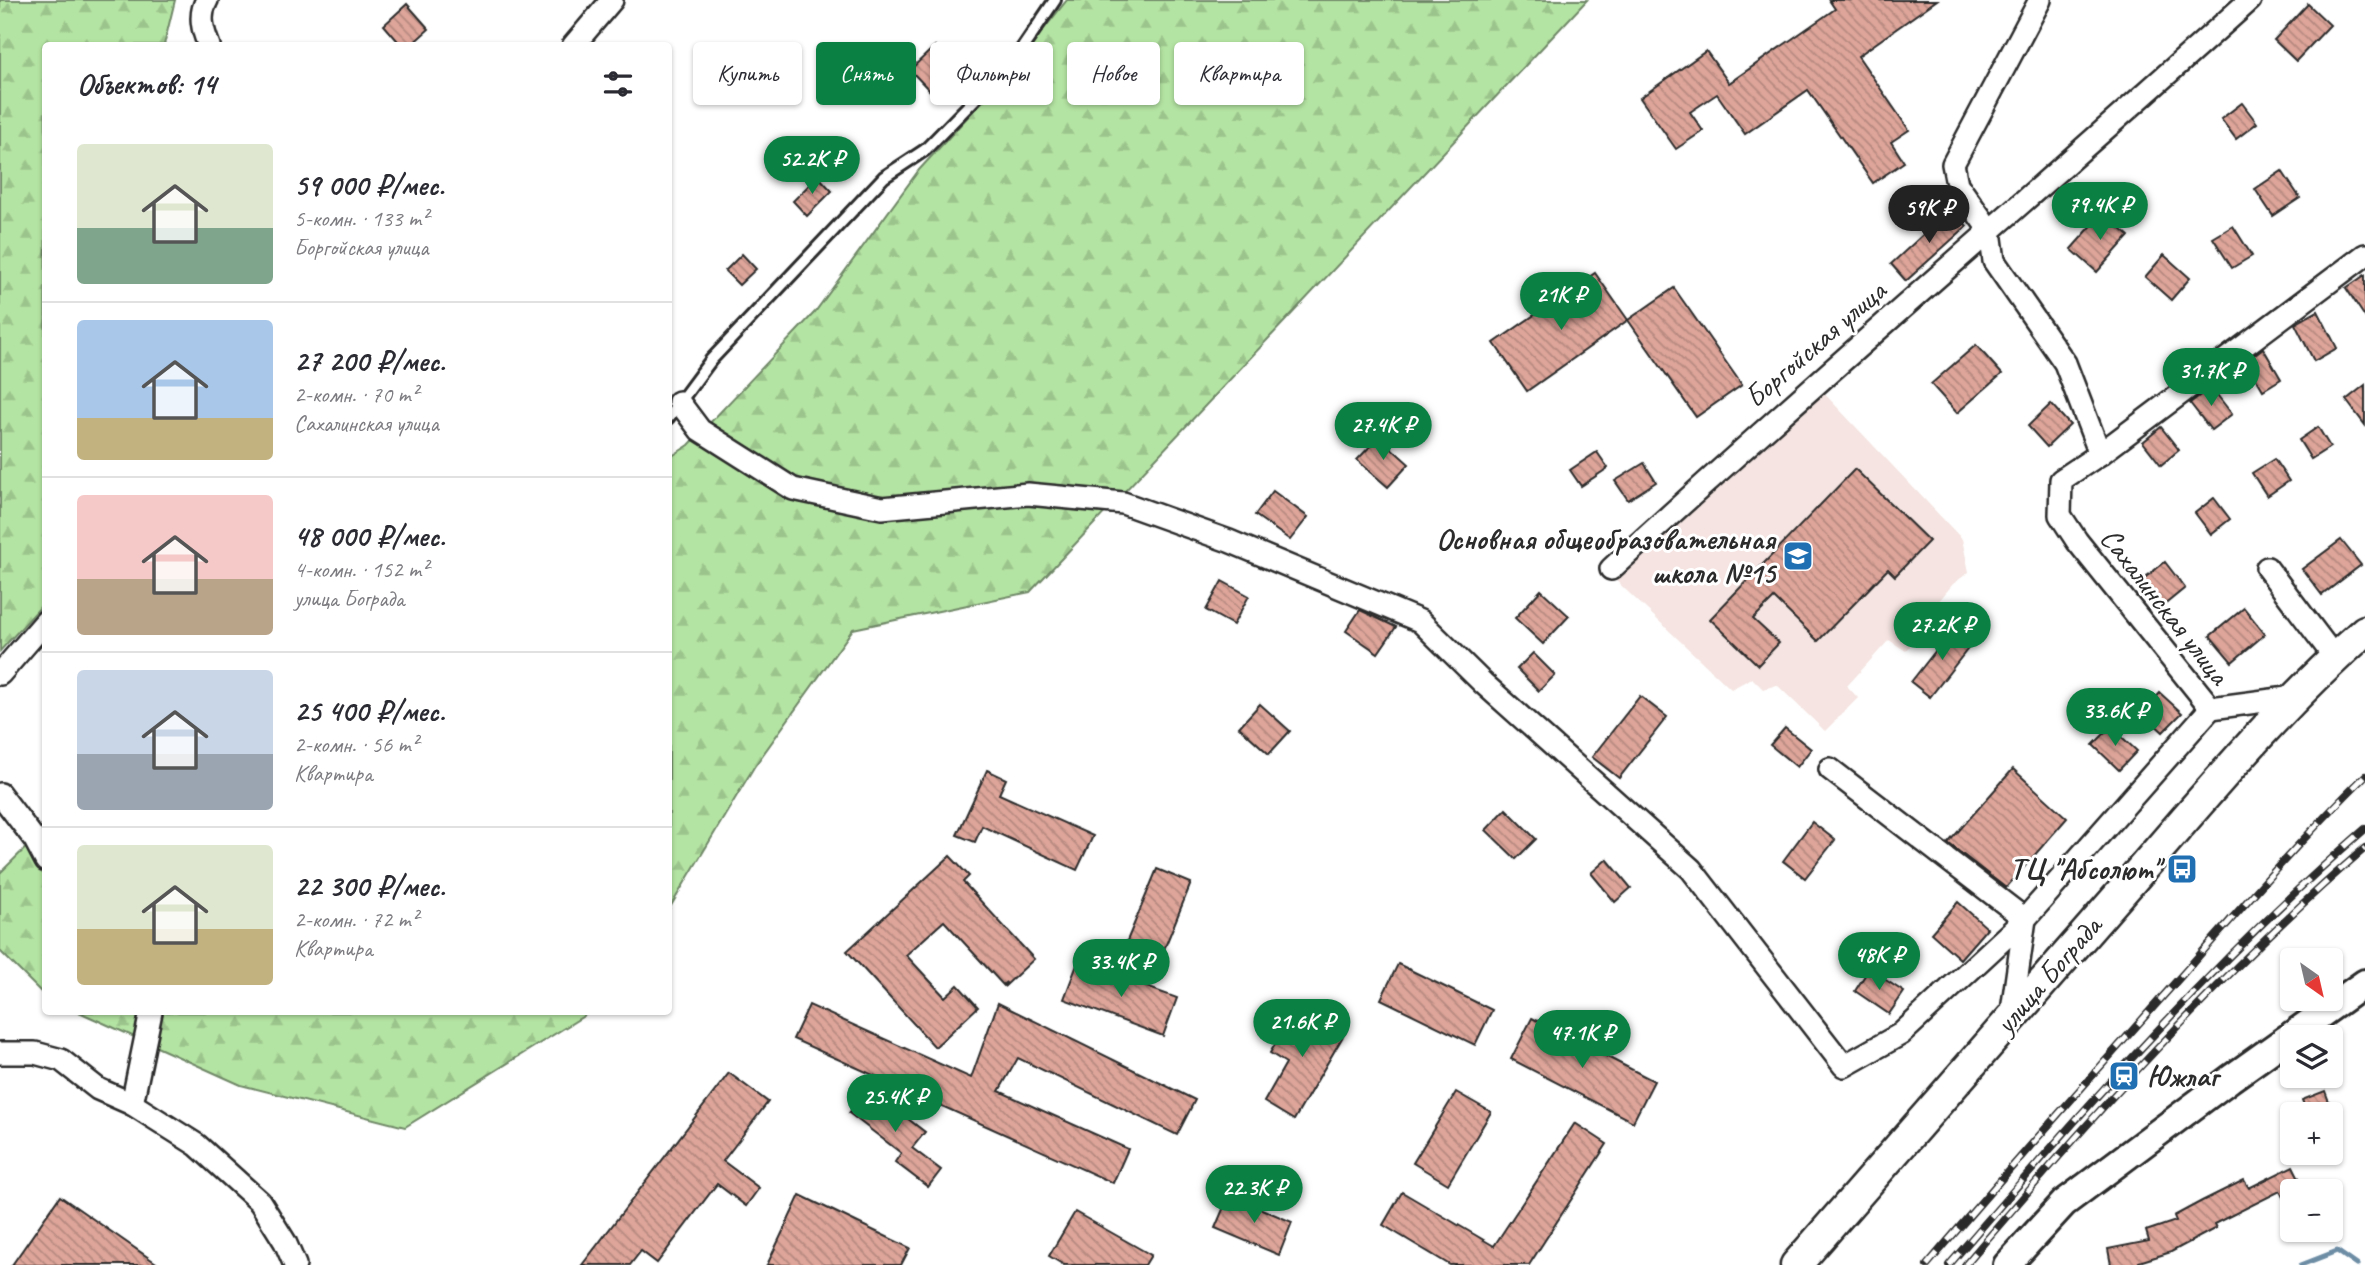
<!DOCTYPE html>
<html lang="ru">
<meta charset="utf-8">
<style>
:root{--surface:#fff;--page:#f7f7f7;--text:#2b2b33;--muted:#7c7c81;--line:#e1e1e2;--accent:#0b8043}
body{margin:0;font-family:Caveat,sans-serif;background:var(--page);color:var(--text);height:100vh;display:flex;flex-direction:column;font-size:26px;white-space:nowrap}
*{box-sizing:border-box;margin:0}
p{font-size:23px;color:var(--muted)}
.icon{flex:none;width:38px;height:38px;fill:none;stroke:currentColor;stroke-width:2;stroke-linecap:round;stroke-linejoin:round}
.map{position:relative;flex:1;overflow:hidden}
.drawer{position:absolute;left:42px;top:42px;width:630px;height:973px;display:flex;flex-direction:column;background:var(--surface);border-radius:7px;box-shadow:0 2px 5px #0004}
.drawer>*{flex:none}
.guide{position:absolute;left:693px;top:42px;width:665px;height:63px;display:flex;gap:14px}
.needle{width:46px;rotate:146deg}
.fabs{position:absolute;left:2280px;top:948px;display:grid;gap:14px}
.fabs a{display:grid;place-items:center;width:63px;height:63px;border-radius:7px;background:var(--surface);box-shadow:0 2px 5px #0004;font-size:35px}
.price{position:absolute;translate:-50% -60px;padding:0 16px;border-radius:24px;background:var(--accent);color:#fff;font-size:23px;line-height:46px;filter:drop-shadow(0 2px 4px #0008)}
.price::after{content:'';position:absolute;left:50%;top:42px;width:21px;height:16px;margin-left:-10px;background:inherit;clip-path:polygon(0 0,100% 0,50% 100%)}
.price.current{background:#222;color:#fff}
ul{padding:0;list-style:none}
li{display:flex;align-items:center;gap:21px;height:175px;padding:0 35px}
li+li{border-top:2px solid var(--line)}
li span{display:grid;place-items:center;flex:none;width:196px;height:140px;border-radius:7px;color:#555}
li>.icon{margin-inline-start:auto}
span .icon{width:84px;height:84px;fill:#fffc;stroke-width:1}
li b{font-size:30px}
h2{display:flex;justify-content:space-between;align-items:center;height:84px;padding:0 35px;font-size:30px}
.chip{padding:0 24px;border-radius:7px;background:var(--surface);box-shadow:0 2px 5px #0004;font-size:24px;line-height:63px}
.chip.current{background:var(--accent);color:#fff}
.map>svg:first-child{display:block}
.built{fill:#f5e4e1}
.forest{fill:url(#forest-firs);stroke:#708867;stroke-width:2}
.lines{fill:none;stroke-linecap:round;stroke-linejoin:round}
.stream{stroke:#6d8da5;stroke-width:5}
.building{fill:url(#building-back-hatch);stroke:#2b2b2b;stroke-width:2}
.service-casing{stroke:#2b2b2b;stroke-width:16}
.minor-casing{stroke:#2b2b2b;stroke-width:26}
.tertiary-casing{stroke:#2b2b2b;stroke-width:32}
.secondary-casing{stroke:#2b2b2b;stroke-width:35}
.service{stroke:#fff;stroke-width:10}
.minor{stroke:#fff;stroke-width:21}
.tertiary{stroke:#fff;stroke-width:26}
.secondary{stroke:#fff;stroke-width:30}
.rail-casing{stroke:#2b2b2b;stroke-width:8}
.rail{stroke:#fff;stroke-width:5;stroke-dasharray:16;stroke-linecap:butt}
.labels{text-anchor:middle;stroke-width:6;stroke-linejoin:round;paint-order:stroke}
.street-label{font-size:30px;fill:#2b2b2b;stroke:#fff}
.poi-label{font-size:30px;font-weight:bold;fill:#2b2b2b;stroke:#fff;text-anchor:end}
</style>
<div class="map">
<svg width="2365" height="1265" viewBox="0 0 2365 1265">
<defs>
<pattern id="forest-firs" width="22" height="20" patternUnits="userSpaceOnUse" patternTransform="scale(1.75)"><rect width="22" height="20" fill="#b4e4a3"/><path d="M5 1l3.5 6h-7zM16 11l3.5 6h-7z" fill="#9bc48c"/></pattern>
<pattern id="building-back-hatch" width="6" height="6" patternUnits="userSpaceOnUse" patternTransform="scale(1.75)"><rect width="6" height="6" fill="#dea59a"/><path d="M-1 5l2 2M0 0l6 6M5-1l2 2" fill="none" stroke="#b4877e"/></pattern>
</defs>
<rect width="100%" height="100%" fill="#fff"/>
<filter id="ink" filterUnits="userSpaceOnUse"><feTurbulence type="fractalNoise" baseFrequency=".0143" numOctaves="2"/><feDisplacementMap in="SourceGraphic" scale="14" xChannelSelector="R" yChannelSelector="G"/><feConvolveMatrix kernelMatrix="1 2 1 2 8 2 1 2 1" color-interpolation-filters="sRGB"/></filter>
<g filter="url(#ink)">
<!-- built -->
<polygon class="built" points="1819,388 1962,539 1969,572 1953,584 1914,631 1919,636 1906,651 1889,640 1847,686 1858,698 1825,731 1777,685 1763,689 1752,678 1731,689 1610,575"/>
<!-- forest -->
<g class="forest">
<polygon points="0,0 175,0 164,45 46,46 45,602 0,651"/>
<polygon points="1067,0 1587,0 1030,592 853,629 754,767 669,909 669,458 689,445 815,312 919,170 1017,63"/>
<polygon points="45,829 45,996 0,951 0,873"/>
<polygon points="79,1012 590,1012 405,1127 241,1085"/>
</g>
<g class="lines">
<!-- stream -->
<polyline class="stream" points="2301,1265 2337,1251 2357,1265"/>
</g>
<!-- building -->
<g class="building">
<polygon points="1829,0 1937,0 1858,56 1909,130 1891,142 1904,162 1873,183 1808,90 1745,134 1717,94 1690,112 1703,131 1676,149 1640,98 1706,51 1729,83 1835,9"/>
<polygon points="407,4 429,29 410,46 402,46 384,25"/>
<polygon points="2308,4 2330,25 2296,61 2274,40"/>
<polygon points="935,46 955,67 930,91 910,70"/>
<polygon points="2242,103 2257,123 2236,139 2221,119"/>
<polygon points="2282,171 2300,198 2273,216 2255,189"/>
<polygon points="818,176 832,191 807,216 793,201"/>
<polygon points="1952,208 1967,226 1906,281 1891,264"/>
<polygon points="2103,213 2129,236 2097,272 2071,249"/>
<polygon points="2233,226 2252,256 2232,268 2213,238"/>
<polygon points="742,254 756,269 739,285 725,271"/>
<polygon points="2164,255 2190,278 2171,300 2145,277"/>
<polygon points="1595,273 1628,320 1527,391 1494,343"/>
<polygon points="2365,275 2365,317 2346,288"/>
<polygon points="1674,288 1742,385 1696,417 1628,320"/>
<polygon points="2318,311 2337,348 2314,361 2295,324"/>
<polygon points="1976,345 2002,374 1957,413 1931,384"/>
<polygon points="2263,348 2281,379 2263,390 2246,361"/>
<polygon points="2365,385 2365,425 2346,400"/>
<polygon points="2211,387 2232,414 2211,430 2190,403"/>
<polygon points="2051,404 2070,425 2047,447 2028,426"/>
<polygon points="2161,427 2179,450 2161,465 2143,442"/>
<polygon points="2318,427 2330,447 2311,459 2299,440"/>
<polygon points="1379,437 1409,464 1388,487 1357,460"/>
<polygon points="1597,452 1608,468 1581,486 1570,470"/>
<polygon points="2274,459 2289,481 2267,496 2252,473"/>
<polygon points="1644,463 1656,482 1628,500 1615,481"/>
<polygon points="1855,469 1929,541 1895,576 1888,569 1818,641 1774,598 1753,619 1779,643 1758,665 1710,619"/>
<polygon points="1273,491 1308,517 1290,540 1255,515"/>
<polygon points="2214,498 2230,519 2211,534 2195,513"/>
<polygon points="2341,540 2361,565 2322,595 2302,569"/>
<polygon points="2165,562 2185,588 2163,606 2142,580"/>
<polygon points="1222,581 1249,596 1233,625 1206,610"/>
<polygon points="1541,590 1569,616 1543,644 1515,618"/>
<polygon points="2244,608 2265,634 2232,662 2210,636"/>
<polygon points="1360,610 1396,627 1378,653 1346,631"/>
<polygon points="1955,626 1974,641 1930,697 1911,682"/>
<polygon points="1533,653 1555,675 1539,691 1517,669"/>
<polygon points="2160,693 2182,713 2163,732 2142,713"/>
<polygon points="1640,696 1667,717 1619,778 1592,757"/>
<polygon points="1260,704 1290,731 1269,754 1239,727"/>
<polygon points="2111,727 2137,751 2119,770 2093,745"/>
<polygon points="1785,728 1811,749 1797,767 1770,745"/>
<polygon points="2013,769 2067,818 2006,888 1948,843"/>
<polygon points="987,770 1006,779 999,794 1093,836 1077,870 982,826 975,842 957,835"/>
<polygon points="1506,809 1536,839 1516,859 1486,830"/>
<polygon points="1812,822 1835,840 1805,878 1783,861"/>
<polygon points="950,856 969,876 963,882 1034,959 1004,987 1006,982 1003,985 944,921 906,955 945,997 958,985 978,1007 935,1047 847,951"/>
<polygon points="1607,859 1631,888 1615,902 1591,873"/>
<polygon points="1157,869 1191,883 1159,962 1124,948"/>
<polygon points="1958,902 1987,928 1960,959 1931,933"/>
<polygon points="1078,962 1177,998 1163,1036 1064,999"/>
<polygon points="1398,964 1492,1010 1475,1045 1381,999"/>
<polygon points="1869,969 1904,992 1889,1014 1855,991"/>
<polygon points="998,1003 1195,1100 1177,1135 1018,1058 999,1091 1128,1149 1113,1183 793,1039 809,1005 971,1078"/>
<polygon points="1299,1004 1346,1031 1294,1120 1264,1102 1286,1063 1270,1053"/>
<polygon points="1532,1018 1654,1081 1633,1122 1511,1059"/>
<polygon points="729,1073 768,1102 723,1161 759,1188 746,1206 717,1184 657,1263 641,1251 630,1265 582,1265"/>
<polygon points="868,1088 925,1132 912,1148 941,1170 928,1187 895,1162 901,1153 849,1113"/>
<polygon points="2325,1091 2334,1115 2308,1115 2302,1100"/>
<polygon points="1456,1092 1491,1112 1448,1184 1413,1163"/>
<polygon points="1575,1123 1607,1144 1529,1265 1450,1265 1383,1225 1402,1192 1494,1246"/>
<polygon points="2293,1166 2306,1192 2292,1192 2292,1215 2280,1191 2214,1224 2216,1228 2171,1252 2139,1262 2140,1265 2111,1265 2108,1249 2149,1241 2146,1231 2176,1221 2174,1216 2202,1201 2244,1180 2249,1188"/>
<polygon points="800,1195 910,1248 901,1265 767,1265"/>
<polygon points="1229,1195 1292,1222 1279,1255 1215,1228"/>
<polygon points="60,1196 159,1265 12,1265"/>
<polygon points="1075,1212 1151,1255 1145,1265 1064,1265 1049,1256"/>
</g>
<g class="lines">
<!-- service casing -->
<g class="service-casing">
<polyline id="service" points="668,418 711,360 884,177 925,150 1017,56 1055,0"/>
</g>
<!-- minor casing -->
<g class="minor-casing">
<g id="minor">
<path d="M207 0C198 15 203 31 209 46"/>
<polyline points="2040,0 1953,164 1957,184 1990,231 1994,261 2065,363 2100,454"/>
<polyline points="573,46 612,0"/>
<polyline points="679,402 700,430 793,489 882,508 1028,494 1123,503 1229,541 1420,621 1483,683 1691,869 1844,1066 1901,1034 2025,919 2011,1018"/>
<polyline points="2267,568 2335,658"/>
<path d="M1611 569C1821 376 2038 191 2250 0"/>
<polyline points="0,674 46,621"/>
<polyline points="2211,708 2295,697"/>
<polyline points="1830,769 2025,919 2211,708 2077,541 2060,515 2061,480 2100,454 2365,255"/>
<polyline points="0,794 35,840 46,861"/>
<polyline points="0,1053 35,1053 61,1060 98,1089 132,1104 197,1145 260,1202 285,1242 295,1265"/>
<polyline points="132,1104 151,1012"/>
</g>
</g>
<!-- tertiary casing -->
<g class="tertiary-casing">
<polyline id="tertiary" points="2007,1265 2064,1203 2230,1079 2365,983"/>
</g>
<!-- secondary casing -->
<g class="secondary-casing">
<path id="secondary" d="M1796 1265C1906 1139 2017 1012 2127 886 2202 800 2279 706 2365 631"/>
</g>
<!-- service -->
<use href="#service" class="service"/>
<!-- minor -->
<use href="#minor" class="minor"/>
<!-- tertiary -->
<use href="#tertiary" class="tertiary"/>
<!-- secondary -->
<use href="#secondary" class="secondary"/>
<!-- rail casing -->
<g class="rail-casing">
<g id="rail">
<path d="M1927 1265C2011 1167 2096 1071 2182 975 2242 907 2301 839 2365 776"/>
<path d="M1949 1265C2080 1113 2213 961 2365 829"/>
<path d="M1965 1265C2090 1118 2219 974 2365 848"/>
</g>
</g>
<!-- rail -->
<use href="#rail" class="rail"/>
</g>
</g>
<!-- icons -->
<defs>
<g id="school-square" transform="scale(1.575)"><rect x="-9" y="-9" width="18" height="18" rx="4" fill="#1f6fb2" stroke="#fff"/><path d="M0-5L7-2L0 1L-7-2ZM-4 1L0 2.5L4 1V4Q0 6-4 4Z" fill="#fff"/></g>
<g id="bus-square" transform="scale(1.575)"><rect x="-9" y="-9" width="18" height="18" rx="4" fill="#1f6fb2" stroke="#fff"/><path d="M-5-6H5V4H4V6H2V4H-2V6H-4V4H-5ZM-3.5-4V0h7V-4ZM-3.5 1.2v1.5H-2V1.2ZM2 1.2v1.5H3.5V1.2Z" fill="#fff"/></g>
<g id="station-square" transform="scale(1.575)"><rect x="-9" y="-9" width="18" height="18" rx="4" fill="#1f6fb2" stroke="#fff"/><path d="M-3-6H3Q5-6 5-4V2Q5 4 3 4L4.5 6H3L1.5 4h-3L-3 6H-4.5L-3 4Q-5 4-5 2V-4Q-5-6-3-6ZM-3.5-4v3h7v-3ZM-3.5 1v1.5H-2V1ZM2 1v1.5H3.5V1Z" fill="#fff"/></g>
</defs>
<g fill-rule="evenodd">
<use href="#school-square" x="1798" y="556"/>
<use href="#bus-square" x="2182" y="869"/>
<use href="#station-square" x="2124" y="1076"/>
</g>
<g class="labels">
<!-- street labels -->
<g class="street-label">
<text transform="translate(1815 344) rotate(-41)" y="10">Боргойская улица</text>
<text transform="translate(2165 606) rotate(52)" y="10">Сахалинская улица</text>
<text transform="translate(2048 975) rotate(-49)" y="10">улица Бограда</text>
</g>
<!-- poi labels -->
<g class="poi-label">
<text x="1775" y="549">Основная общеобразовательная<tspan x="1775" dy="34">школа №15</tspan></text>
<text x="2159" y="879">ТЦ "Абсолют"</text>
<text x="2147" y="1086" text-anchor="start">Южлаг</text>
</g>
</g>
</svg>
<div class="fabs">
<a><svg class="needle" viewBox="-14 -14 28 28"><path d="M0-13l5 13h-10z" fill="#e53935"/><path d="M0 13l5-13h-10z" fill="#7c7c81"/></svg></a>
<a><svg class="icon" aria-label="layers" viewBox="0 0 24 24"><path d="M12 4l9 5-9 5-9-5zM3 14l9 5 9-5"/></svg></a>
<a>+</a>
<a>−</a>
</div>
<b class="price" style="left:812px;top:196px">52.2K ₽</b>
<b class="price" style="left:2100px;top:242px">79.4K ₽</b>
<b class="price current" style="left:1929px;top:245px">59K ₽</b>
<b class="price" style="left:1561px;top:332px">21K ₽</b>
<b class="price" style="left:2211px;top:408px">31.7K ₽</b>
<b class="price" style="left:1383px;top:462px">27.4K ₽</b>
<b class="price" style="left:1942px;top:662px">27.2K ₽</b>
<b class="price" style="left:2115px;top:748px">33.6K ₽</b>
<b class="price" style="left:1879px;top:992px">48K ₽</b>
<b class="price" style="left:1121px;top:999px">33.4K ₽</b>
<b class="price" style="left:1302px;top:1059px">21.6K ₽</b>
<b class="price" style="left:1582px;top:1070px">47.1K ₽</b>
<b class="price" style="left:895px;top:1134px">25.4K ₽</b>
<b class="price" style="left:1254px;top:1225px">22.3K ₽</b>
<div class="guide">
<a class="chip">Купить</a>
<a class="chip current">Снять</a>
<a class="chip">Фильтры</a>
<a class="chip">Новое</a>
<a class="chip">Квартира</a>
</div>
<section class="drawer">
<h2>Объектов: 14<svg class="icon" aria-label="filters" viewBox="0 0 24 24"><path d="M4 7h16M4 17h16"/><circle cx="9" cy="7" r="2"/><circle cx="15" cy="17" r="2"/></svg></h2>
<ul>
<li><span style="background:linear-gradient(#dfe7d0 60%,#7fa58c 0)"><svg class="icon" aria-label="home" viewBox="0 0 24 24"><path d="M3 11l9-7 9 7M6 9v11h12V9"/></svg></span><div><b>59 000 ₽/мес.</b><p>5-комн. · 133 m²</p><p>Боргойская улица</p></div></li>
<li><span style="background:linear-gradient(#a9c7e8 70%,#c2b280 0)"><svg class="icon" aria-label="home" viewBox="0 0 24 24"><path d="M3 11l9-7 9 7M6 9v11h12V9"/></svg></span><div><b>27 200 ₽/мес.</b><p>2-комн. · 70 m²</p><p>Сахалинская улица</p></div></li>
<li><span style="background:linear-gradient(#f6c9c9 60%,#b9a48a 0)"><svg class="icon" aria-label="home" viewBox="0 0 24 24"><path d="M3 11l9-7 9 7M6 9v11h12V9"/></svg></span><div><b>48 000 ₽/мес.</b><p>4-комн. · 152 m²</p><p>улица Бограда</p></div></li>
<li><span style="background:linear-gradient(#c9d6e8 60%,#9aa5b1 0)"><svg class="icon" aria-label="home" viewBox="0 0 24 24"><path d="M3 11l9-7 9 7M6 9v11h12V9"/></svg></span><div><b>25 400 ₽/мес.</b><p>2-комн. · 56 m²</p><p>Квартира</p></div></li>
<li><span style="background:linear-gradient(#dfe7d0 60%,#c2b280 0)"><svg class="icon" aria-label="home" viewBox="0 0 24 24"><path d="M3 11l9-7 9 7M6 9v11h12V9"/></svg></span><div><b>22 300 ₽/мес.</b><p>2-комн. · 72 m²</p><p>Квартира</p></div></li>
</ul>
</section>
</div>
